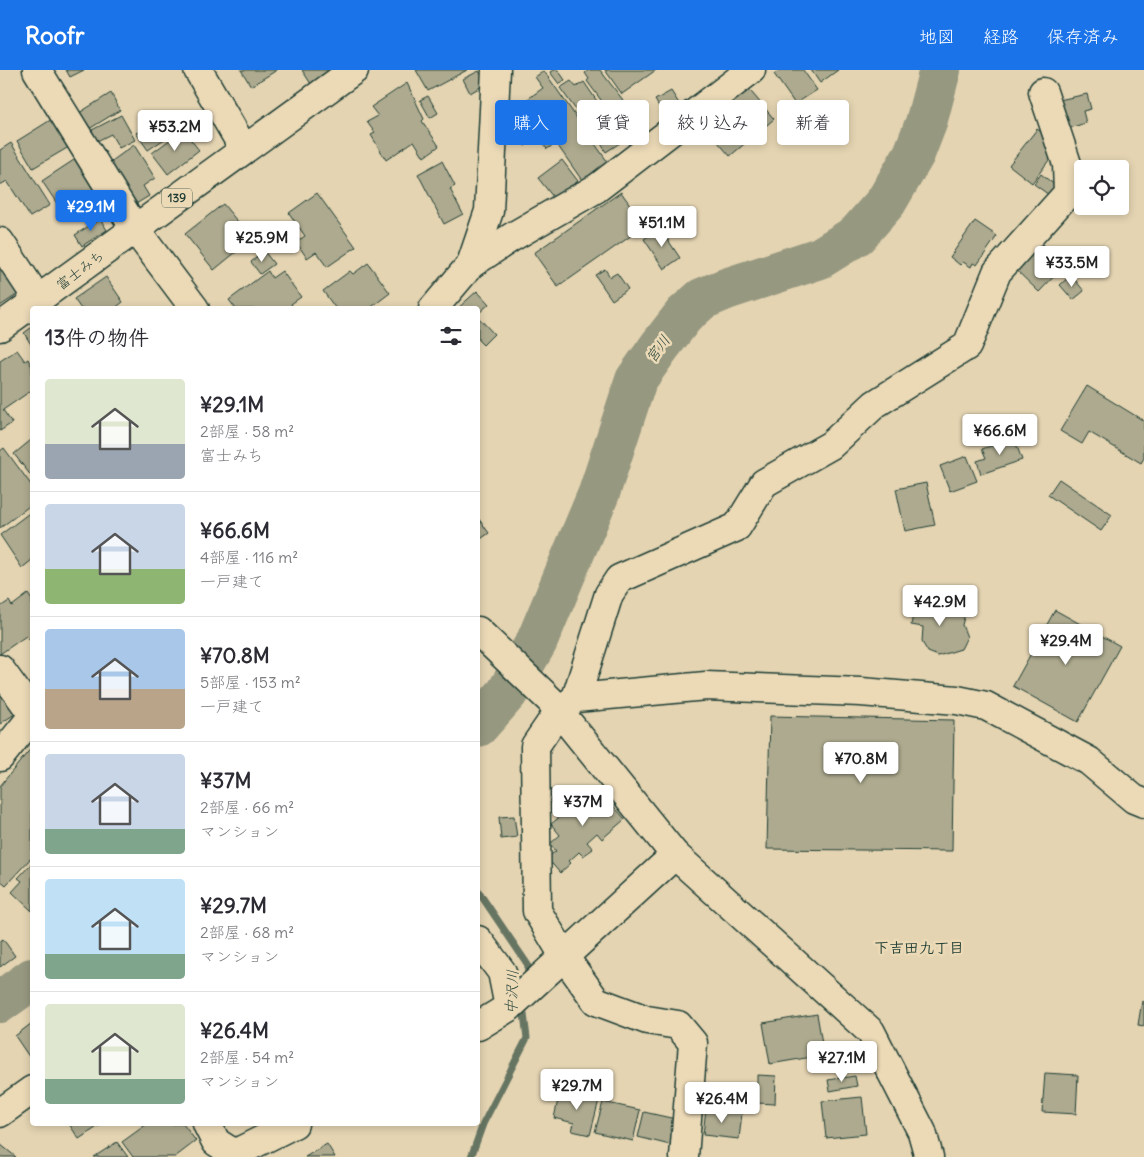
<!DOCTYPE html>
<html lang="ja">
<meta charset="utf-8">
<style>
:root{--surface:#fff;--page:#f7f7f7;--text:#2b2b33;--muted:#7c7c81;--line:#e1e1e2;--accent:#1a73e8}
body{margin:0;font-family:Delius,"Klee One",sans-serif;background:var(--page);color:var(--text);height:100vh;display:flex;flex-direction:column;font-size:19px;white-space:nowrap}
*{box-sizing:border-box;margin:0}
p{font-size:16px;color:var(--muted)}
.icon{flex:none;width:28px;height:28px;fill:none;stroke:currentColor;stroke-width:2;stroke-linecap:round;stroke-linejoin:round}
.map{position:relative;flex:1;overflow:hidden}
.side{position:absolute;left:30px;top:236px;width:450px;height:820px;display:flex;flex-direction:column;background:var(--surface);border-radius:5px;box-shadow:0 2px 8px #0003}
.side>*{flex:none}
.guide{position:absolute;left:495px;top:30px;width:475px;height:45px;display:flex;gap:10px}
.tools{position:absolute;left:1074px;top:90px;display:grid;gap:10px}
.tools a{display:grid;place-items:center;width:55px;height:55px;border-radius:5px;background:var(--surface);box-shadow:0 2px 8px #0003;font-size:25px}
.price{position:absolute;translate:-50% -42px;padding:0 11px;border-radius:5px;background:#fff;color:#222;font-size:16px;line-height:32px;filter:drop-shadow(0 1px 2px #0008)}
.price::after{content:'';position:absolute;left:50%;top:30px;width:15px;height:11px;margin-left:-8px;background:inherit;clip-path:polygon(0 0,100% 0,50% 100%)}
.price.on{background:var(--accent);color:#fff}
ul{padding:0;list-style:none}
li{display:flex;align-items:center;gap:15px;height:125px;padding:0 15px}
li+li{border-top:1px solid var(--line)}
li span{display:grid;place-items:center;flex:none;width:140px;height:100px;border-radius:5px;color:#555}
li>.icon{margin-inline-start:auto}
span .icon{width:60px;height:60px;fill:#fffc;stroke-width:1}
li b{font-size:21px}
h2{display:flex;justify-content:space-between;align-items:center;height:60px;padding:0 15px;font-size:21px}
.pill{padding:0 18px;border-radius:5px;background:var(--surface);box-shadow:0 2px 8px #0003;font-size:18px;line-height:45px}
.pill.on{background:var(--accent);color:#fff}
header{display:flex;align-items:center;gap:30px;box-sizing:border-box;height:70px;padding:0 25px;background:var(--accent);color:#fff}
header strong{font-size:24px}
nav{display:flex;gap:28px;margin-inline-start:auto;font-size:18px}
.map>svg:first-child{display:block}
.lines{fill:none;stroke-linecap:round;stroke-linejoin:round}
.stream{stroke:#667462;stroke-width:7}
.river{stroke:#969880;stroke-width:42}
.building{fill:#adaa8f;stroke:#1f3d34}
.minor-casing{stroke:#1f3d34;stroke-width:31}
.highway-casing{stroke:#1f3d34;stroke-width:31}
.minor{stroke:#ecdab7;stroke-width:28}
.highway{stroke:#ecdab7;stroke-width:28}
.labels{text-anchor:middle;stroke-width:5;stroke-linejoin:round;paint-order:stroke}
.shield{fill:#ecdab7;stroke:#5c6c5b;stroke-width:1}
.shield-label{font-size:12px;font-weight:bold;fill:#1f3d34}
.street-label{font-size:14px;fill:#1f3d34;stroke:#ecdab7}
.water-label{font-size:15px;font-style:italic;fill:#314b3f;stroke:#ecdab7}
.neighbourhood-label{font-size:15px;font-weight:bold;fill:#1f3d34;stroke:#ecdab7}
</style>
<header>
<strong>Roofr</strong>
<nav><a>地図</a><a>経路</a><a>保存済み</a></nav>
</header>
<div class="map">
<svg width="1144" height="1087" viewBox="0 0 1144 1087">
<rect width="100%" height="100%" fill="#e4d4b2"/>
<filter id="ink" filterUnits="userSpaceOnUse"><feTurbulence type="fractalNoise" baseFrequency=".02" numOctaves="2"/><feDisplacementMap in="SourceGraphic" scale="10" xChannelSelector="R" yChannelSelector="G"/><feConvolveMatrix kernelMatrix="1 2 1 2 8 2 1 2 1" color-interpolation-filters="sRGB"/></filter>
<g filter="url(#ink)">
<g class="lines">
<!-- stream -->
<g class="stream">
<polyline points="478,821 528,895 527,910"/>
<polyline points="471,1087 483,1054 527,968 523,936"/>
</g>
<!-- river -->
<g class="river">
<polyline points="478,656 507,623 537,571 599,423 636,310 660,276 684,245 702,229 726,219 820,188 857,165 886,132 914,84 926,53 940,0"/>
<polyline points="0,932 32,909"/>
</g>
</g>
<!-- building -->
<g class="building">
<polygon points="66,0 84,0 70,7"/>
<polygon points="241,0 277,0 251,16"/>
<polygon points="302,0 333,0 313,17"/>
<polygon points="416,0 467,0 428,21"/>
<polygon points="553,0 558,0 565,10 559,14 550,2"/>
<polygon points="589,0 600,0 623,30 609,41 587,11 589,9 585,3"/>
<polygon points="605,0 656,0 622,24"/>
<polygon points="780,0 803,0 817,20 795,34 774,4"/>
<polygon points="811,0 838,0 820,13"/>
<polygon points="479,1 486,14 470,23 463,9"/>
<polygon points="544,1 614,101 588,119 556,73 547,79 538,67 525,76 504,46 543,18 535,7"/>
<polygon points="571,11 576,17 584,12 605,43 587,55 560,18"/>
<polygon points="407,13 424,49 422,51 439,76 424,87 414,71 386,90 371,65 375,63 367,52 378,46 371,37"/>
<polygon points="747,17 774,49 730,86 705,57 712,51 710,48"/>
<polygon points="671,21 685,43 669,53 655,30"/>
<polygon points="111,23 120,40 89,59 79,43"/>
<polygon points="1087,24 1091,39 1083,41 1086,53 1066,59 1059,30"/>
<polygon points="428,26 438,43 430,48 420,30"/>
<polygon points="623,38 634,55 639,53 649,70 632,80 626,69 606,82 591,57"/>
<polygon points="121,45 135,70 119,78 111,64 97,71 92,60"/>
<polygon points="57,46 74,74 33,98 17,71"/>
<polygon points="155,51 166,68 148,80 136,63"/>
<polygon points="1037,59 1050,69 1055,82 1032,113 1009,95"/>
<polygon points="183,60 199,80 168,104 152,83"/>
<polygon points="11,73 50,135 30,147 7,111 0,115 0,80"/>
<polygon points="134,75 155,108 143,116 149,126 131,137 105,96"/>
<polygon points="83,84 109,123 81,142 76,135 64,144 42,111"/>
<polygon points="562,90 584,119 561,137 538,108"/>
<polygon points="442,91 455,116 450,119 463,144 444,154 418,104"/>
<polygon points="1041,104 1056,116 1049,125 1034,114"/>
<polygon points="621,122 645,156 558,217 534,183"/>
<polygon points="317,123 356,177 327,197 316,182 307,188 296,172 305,166 289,143"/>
<polygon points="223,134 252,169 214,200 185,164"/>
<polygon points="100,149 107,160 82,176 75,165"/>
<polygon points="975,151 997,166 977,195 973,193 971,197 963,192 960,195 950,187"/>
<polygon points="660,158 680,188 664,199 644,169"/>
<polygon points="1037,169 1064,196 1039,222 1011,195"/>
<polygon points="264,181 274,194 260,204 251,192"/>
<polygon points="368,193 390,223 369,239 336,239 323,221 350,201 353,204"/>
<polygon points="0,198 18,224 0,236"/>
<polygon points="605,199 610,207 617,203 628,219 612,230 595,205"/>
<polygon points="268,201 272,208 282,201 301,227 291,234 294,239 236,239 229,230"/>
<polygon points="1071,205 1084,221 1073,230 1060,215"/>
<polygon points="106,207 123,232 114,239 81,239 74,229"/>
<polygon points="477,221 489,234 478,244 478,239 457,239"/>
<polygon points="478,247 494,264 483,275 478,270"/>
<polygon points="32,257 32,276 24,263"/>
<polygon points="17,280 25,291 28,289 32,297 32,320 3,340 12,353 0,361 0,291"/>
<polygon points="1087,316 1144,351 1144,388 1141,393 1089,362 1082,374 1060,361"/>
<polygon points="1014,368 1022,390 981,404 977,391 986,388 982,379"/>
<polygon points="31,370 32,372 32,407 14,384"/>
<polygon points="4,378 32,416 32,434 0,458 0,381"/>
<polygon points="967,386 977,411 950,421 940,396"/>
<polygon points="1059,409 1112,445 1101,461 1048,425"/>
<polygon points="926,413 935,455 905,461 896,419"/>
<polygon points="32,441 32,490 22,498 0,465"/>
<polygon points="478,448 489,463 478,471"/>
<polygon points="28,524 32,530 32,568 30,570 26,566 0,584 0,537 9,531 12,536"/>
<polygon points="916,530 966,540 962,555 967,567 961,579 938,586 928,582 922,572 923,557 911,555"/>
<polygon points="1055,540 1120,576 1078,652 1013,616"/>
<polygon points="0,614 22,639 0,654"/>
<polygon points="770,646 954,650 952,781 767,779"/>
<polygon points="32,677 32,787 6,815 0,810 0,716"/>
<polygon points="597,718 625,749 602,769 597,763 587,772 593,779 583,786 579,782 569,791 571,793 560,803 547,788 556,781 550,774 560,765 551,754 567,741 570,745 579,737 573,730 583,720 588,726"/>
<polygon points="514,746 517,767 501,769 499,747"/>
<polygon points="32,793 32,841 12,822 22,811 18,808"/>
<polygon points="3,869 15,886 0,897 0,871"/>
<polygon points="1142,931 1144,932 1144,956 1138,955"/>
<polygon points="817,944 824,985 770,994 763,953"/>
<polygon points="32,953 32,991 15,966"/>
<polygon points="1045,1003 1078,1005 1076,1044 1042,1042"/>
<polygon points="757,1005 776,1006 775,1034 757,1033"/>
<polygon points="855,1006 857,1016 830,1021 828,1010"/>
<polygon points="560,1021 599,1030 590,1065 572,1061 574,1053 554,1048"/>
<polygon points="862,1027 866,1064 826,1068 822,1031"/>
<polygon points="603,1032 640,1040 633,1071 595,1062"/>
<polygon points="706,1038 742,1043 739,1069 703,1065"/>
<polygon points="644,1042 680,1050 674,1076 638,1067"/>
<polygon points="69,1054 102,1054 79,1069"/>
<polygon points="147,1054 161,1054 162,1056 165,1054 183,1054 196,1071 175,1087 133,1087 122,1072"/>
<polygon points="117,1072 128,1087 94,1087"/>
<polygon points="0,1074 16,1087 0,1087"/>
<polygon points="327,1074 335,1087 305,1087"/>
</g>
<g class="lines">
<!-- minor casing -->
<g class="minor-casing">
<g id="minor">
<polyline points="37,0 135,159 195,239"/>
<polyline points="198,0 244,79"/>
<polyline points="0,172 39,231"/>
<polyline points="471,194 489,141 496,0"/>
<polyline points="433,239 471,194 512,167 597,118 751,0"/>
<polyline points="478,561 550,630 675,785 871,962 922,1062 929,1087"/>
<polyline points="0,599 32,643"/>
<polyline points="576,628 609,524 619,509 737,457 764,413 831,375 875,334 967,276 997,202 1068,123 1067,94 1043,22"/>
<polyline points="0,687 32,647"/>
<polyline points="478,870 502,902 509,937"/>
<polyline points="478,956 509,937 675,785"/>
<polyline points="0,1043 32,1020"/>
<polyline points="207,1054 216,1072 235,1084"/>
<polyline points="228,1087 294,1054"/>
<polyline points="684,1087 693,973 678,955 647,950 596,931 564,886 537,841 535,676 559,641 576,628 706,616 861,622 957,630 986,636 1089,691 1134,729 1144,733"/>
</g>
</g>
<!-- highway casing -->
<g class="highway-casing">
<polyline id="highway" points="0,257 354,0"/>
</g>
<!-- minor -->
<use href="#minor" class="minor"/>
<!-- highway -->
<use href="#highway" class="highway"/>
</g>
</g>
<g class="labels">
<!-- shield labels -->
<rect class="shield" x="162" y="118.5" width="30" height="19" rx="4"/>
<g class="shield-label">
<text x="177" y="132">139</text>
</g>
<!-- street labels -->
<g class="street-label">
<text transform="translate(80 200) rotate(-37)" y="5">富士みち</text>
</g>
<!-- water labels -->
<g class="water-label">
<text transform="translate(658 279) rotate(-54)" y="5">宮川</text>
<text transform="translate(512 922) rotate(-88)" y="5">中沢川</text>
</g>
<!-- neighbourhood labels -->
<g class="neighbourhood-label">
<text x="919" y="883">下吉田九丁目</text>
</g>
</g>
</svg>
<div class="tools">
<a><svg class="icon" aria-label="locate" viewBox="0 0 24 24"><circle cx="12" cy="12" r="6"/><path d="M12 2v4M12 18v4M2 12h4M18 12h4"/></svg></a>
</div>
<b class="price" style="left:175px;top:82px">¥53.2M</b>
<b class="price on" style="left:91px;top:162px">¥29.1M</b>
<b class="price" style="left:662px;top:178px">¥51.1M</b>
<b class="price" style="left:262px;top:193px">¥25.9M</b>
<b class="price" style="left:1072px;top:218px">¥33.5M</b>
<b class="price" style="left:1000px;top:386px">¥66.6M</b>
<b class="price" style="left:940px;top:557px">¥42.9M</b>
<b class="price" style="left:1066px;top:596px">¥29.4M</b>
<b class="price" style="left:861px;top:714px">¥70.8M</b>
<b class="price" style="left:583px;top:757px">¥37M</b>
<b class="price" style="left:842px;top:1013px">¥27.1M</b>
<b class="price" style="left:577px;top:1041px">¥29.7M</b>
<b class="price" style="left:722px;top:1054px">¥26.4M</b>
<div class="guide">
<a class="pill on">購入</a>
<a class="pill">賃貸</a>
<a class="pill">絞り込み</a>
<a class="pill">新着</a>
</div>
<section class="side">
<h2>13件の物件<svg class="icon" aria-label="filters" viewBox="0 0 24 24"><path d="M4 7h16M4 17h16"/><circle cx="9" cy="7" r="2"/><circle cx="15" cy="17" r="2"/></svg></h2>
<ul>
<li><span style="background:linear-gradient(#dfe7d0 65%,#9aa5b1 0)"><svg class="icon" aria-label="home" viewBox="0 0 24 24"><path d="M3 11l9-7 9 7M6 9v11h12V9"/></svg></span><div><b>¥29.1M</b><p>2部屋 · 58 m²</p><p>富士みち</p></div></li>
<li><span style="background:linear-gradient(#c9d6e8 65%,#8fb573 0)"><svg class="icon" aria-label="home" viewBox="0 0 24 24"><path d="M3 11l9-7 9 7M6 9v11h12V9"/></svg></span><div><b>¥66.6M</b><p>4部屋 · 116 m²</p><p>一戸建て</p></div></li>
<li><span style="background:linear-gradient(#a9c7e8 60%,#b9a48a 0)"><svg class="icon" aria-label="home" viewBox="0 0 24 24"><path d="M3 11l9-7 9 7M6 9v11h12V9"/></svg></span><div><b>¥70.8M</b><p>5部屋 · 153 m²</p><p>一戸建て</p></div></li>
<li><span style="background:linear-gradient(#c9d6e8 75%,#7fa58c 0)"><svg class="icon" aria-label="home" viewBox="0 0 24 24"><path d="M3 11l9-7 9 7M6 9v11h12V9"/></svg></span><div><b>¥37M</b><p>2部屋 · 66 m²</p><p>マンション</p></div></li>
<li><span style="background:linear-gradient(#bfe0f5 75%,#7fa58c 0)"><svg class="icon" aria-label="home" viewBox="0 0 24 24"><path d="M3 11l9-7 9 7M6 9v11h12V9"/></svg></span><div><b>¥29.7M</b><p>2部屋 · 68 m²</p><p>マンション</p></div></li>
<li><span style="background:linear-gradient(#dfe7d0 75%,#7fa58c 0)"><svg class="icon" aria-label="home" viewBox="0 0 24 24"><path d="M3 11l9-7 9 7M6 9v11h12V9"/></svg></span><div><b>¥26.4M</b><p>2部屋 · 54 m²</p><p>マンション</p></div></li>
</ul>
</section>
</div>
